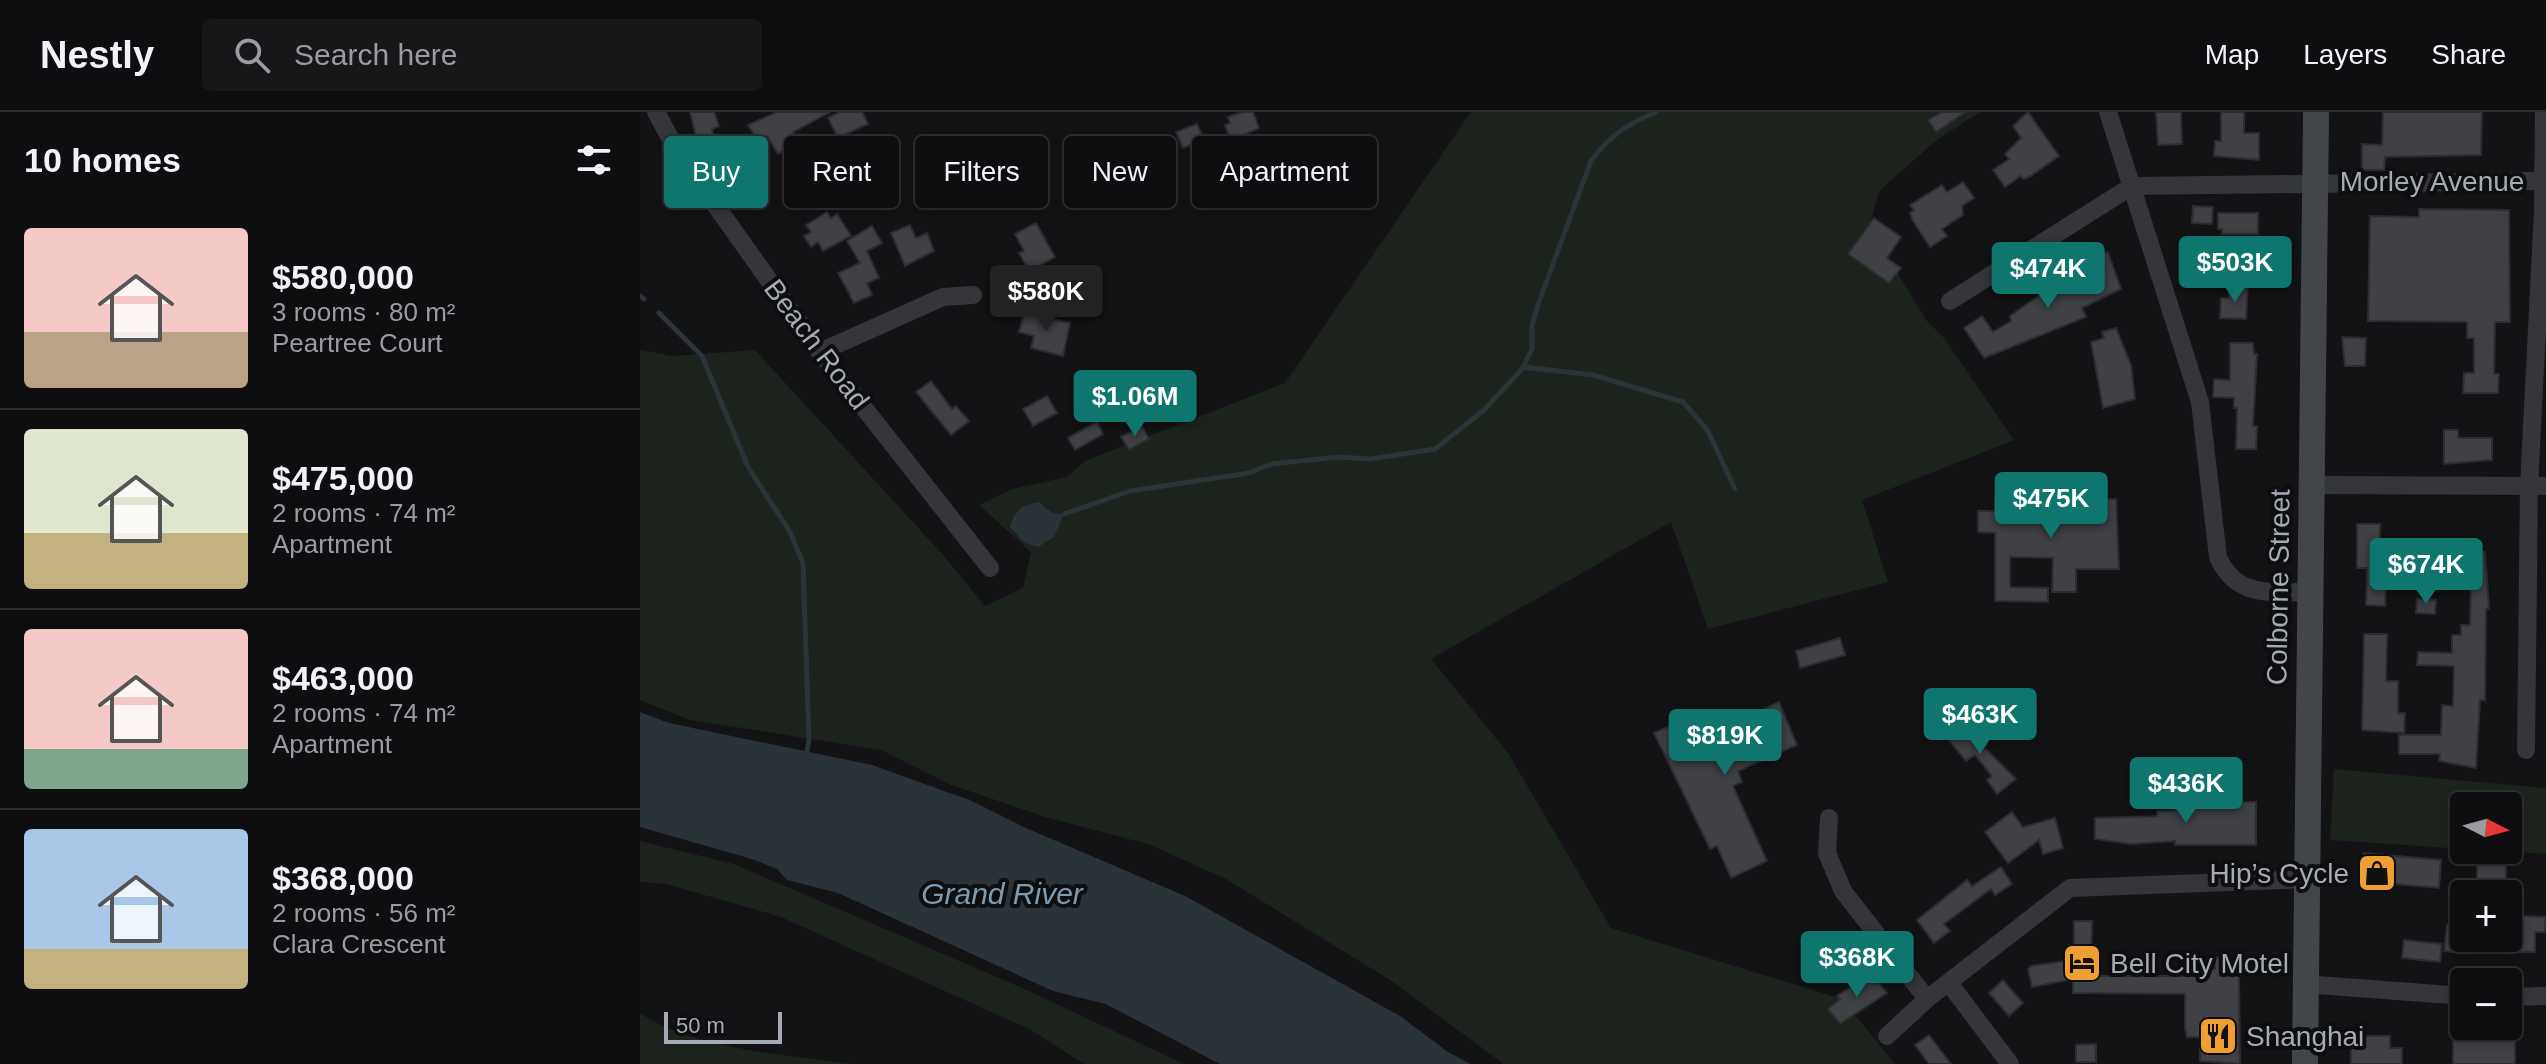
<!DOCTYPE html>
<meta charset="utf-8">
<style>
:root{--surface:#0e0e10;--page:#171719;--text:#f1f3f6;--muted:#9b9c9f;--line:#2e2e30;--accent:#0f766e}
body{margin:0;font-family:Arial,sans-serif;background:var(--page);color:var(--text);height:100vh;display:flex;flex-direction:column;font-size:30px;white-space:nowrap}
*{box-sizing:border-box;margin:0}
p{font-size:26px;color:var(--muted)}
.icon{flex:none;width:44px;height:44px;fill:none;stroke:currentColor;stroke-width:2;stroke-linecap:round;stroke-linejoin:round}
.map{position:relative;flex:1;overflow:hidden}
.panel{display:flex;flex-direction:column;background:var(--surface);width:640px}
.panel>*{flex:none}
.hud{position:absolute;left:24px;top:24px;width:760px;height:72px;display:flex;gap:16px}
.needle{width:52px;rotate:96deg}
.controls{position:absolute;left:1810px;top:680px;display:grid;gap:16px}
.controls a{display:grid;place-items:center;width:72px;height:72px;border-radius:8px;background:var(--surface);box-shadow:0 4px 12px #0003,0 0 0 2px var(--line);font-size:40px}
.scale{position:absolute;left:24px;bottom:20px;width:118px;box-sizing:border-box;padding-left:8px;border:4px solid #a5abb5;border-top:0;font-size:22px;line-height:28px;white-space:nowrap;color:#a5abb5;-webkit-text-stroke:6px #0e0e10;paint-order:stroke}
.price{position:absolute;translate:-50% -68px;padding:0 18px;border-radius:8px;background:var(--accent);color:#fff;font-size:26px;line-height:52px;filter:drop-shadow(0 2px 4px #0008)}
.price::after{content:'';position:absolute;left:50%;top:48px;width:24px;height:18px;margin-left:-12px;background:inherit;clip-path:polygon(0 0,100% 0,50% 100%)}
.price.selected{background:#222;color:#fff}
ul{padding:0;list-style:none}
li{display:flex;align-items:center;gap:24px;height:200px;padding:0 24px}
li+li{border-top:2px solid var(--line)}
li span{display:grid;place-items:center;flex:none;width:224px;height:160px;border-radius:8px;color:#555}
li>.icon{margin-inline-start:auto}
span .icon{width:96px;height:96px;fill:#fffc;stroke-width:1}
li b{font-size:34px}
h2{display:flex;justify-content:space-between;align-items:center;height:96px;padding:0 24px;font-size:34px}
.tag{padding:0 28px;border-radius:8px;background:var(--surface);box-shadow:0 4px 12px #0003,0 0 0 2px var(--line);font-size:28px;line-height:72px}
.tag.selected{background:var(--accent);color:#fff}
header{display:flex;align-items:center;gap:48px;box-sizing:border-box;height:112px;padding:0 40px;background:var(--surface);border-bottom:2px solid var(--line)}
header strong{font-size:38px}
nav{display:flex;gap:44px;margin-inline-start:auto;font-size:28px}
.search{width:560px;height:72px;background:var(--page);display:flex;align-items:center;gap:20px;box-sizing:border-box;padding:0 28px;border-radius:8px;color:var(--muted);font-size:30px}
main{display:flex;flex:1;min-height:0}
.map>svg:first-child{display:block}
.green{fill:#1b231c}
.water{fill:#2a3338}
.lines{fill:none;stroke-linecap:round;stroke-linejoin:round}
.stream{stroke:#2a3338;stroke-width:5}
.building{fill:#3f4145;stroke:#2d2d31;stroke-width:2}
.street{stroke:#34363a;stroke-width:18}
.secondary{stroke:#42454a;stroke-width:26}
.labels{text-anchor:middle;stroke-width:8;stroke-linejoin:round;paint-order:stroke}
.street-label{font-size:28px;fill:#a5abb5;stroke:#0e0e10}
.poi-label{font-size:28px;fill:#a5abb5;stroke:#0e0e10;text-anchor:start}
.water-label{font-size:30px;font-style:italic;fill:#7c9cb0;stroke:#0e0e10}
</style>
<header>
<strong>Nestly</strong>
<div class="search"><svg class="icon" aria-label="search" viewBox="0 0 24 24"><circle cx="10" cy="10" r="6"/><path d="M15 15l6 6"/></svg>Search here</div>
<nav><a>Map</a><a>Layers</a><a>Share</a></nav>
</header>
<main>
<section class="panel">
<h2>10 homes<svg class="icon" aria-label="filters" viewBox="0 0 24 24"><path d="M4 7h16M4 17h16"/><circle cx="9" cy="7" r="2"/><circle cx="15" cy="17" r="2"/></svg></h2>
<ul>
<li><span style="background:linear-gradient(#f6c9c9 65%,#b9a48a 0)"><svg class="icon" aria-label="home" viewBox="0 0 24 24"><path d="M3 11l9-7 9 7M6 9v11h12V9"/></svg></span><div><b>$580,000</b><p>3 rooms · 80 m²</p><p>Peartree Court</p></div></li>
<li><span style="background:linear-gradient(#dfe7d0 65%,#c2b280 0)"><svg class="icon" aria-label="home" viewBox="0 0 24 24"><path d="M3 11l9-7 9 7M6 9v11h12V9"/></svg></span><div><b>$475,000</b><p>2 rooms · 74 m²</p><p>Apartment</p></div></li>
<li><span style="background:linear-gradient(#f6c9c9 75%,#7fa58c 0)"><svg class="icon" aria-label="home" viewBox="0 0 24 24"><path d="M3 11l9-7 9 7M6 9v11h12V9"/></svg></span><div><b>$463,000</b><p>2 rooms · 74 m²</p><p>Apartment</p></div></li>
<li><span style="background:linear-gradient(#a9c7e8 75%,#c2b280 0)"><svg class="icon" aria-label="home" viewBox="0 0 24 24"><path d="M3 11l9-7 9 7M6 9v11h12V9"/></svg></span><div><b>$368,000</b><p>2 rooms · 56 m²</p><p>Clara Crescent</p></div></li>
</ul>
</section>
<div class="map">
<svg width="1906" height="952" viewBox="0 0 1906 952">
<rect width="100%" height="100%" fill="#131315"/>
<!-- green -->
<g class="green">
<polygon points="831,0 1340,0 1298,27 1239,79 1231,108 1246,142 1286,208 1304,226 1374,328 1222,388 1248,470 1068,517 1031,410 791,547 868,641 971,816 1202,887 1255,952 864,952 750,868 586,767 508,732 405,705 309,672 241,638 50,608 0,588 0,238 33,244 115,238 304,444 345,494 383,476 391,440 339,393 372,377 427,365 445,349 645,271"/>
<polygon points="1694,657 1906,676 1906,742 1847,738 1868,738 1868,694 1824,694 1824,737 1690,728"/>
<polygon points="0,729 94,752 389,879 544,952 444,952 391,918 141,805 26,772 0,770"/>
<path d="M0 901C55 938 145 942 210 952H0Z"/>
</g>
<!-- water -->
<g class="water">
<path d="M399 390 412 401 424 402 414 425 398 435 385 431 370 415C375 398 382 393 399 390Z"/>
<polygon points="0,600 29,611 232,653 332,689 386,716 545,784 760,904 808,940 830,952 580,952 466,892 413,879 198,781 147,768 137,757 112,747 0,715"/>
</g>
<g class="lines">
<!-- stream -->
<g class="stream">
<polyline points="0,184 4,187"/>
<polyline points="19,201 62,244 108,355 150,420 163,451 169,628 166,645"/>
<polyline points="883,255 953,263 1043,290 1068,319 1095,377"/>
<path d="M424 402 490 379 609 361 631 352 699 345 730 347 795 337 844 298 882 257 892 237V213L899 190 951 49C970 23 988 12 1016 0"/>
</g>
</g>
<!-- building -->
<g class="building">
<polygon points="50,0 74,0 79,14 72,17 73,22 57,28"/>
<polygon points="137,0 190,0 153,20 159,29 138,42 127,24 118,29 108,13"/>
<polygon points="200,0 222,0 228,12 198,26 188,6"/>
<polygon points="603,0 613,0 619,16 591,29 585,13 590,11 588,5"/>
<polygon points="1302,0 1326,0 1296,20 1288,8"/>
<polygon points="1388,0 1419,44 1391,64 1383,67 1381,64 1365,75 1353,58 1369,47 1365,42 1381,26 1373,14"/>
<polygon points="1516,0 1541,0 1542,32 1518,33"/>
<polygon points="1581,0 1604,0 1604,21 1619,21 1619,48 1574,44 1575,29 1581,29"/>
<polygon points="1743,0 1842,0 1841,43 1745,45 1744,58 1722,58 1722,32 1742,33"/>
<polygon points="557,12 564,28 543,36 536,20"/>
<polygon points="1323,70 1334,86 1322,94 1323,103 1302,117 1307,124 1290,135 1273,109 1270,101 1274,98 1270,93 1302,73 1307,80"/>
<polygon points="1553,94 1573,95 1572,112 1552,111"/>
<polygon points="1779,97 1869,98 1870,210 1855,210 1854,262 1859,262 1858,281 1823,281 1824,261 1834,261 1834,226 1827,226 1827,210 1728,209 1730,104 1779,105"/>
<polygon points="187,100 191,106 197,102 211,124 183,139 178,130 171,135 164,124 171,120 166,113"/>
<polygon points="1578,101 1618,101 1618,122 1582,122 1582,117 1578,117"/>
<polygon points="1234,106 1261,125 1247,146 1261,156 1249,171 1208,142"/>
<polygon points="396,111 415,145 389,159 379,141 384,139 375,122"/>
<polygon points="270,113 276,126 287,121 294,139 265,154 251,121"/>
<polygon points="232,114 242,131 227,139 239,166 227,171 232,183 214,191 198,161 220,151 207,129"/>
<polygon points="1468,140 1481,177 1442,196 1446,205 1344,246 1324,216 1342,204 1353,220 1371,209 1370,204 1404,180 1416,175 1418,180 1441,171 1439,162 1444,161 1442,155 1458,151 1456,144"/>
<polygon points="1608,172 1606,207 1580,206 1581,186 1589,186 1589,179"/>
<polygon points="384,201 430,211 423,244 391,236 394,224 379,220"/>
<polygon points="1476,216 1491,253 1495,287 1463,296 1451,230 1464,226 1462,220"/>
<polygon points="1702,225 1726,226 1725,254 1705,254"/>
<polygon points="1590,231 1613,231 1614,242 1617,242 1613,314 1617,314 1616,337 1596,337 1597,296 1594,296 1594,286 1573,285 1574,267 1590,268"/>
<polygon points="291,269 312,297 316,294 329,309 311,323 276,280"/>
<polygon points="407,284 417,301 393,314 383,297"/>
<polygon points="457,310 463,322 435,338 428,326"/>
<polygon points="502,314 509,327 489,338 481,325"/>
<polygon points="1804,318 1818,318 1818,325 1821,326 1852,326 1852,348 1804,352"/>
<polygon points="1355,385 1476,387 1479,457 1436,457 1436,480 1412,480 1413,446 1370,445 1370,475 1408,476 1408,490 1355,489 1355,421 1338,420 1338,399 1355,399"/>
<polygon points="1717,412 1740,412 1739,469 1746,469 1745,494 1726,493 1727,456 1717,456"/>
<polygon points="1803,440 1845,440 1849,497 1846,497 1845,588 1840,588 1836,656 1799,649 1800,642 1759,642 1759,623 1801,623 1802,593 1813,594 1814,554 1777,553 1778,540 1812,541 1812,523 1821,523 1821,513 1830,513 1831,463 1803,462"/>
<polygon points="1777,487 1796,488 1795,502 1776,501"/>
<polygon points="1724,522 1747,522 1746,569 1758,569 1758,601 1765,601 1764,621 1722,618"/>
<polygon points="1200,526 1205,543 1160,556 1156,539"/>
<polygon points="1139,590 1157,633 1098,659 1102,670 1093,674 1127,749 1091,766 1077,734 1070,737 1014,621 1053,603 1063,624"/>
<polygon points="1323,610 1335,625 1339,622 1348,632 1344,635 1376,667 1357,682 1347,668 1352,664 1335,643 1326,649 1306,625"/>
<polygon points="1535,690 1616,690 1616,733 1535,733 1535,729 1491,732 1455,727 1455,706 1517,704 1517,699 1535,698"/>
<polygon points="1372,700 1383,715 1415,706 1423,736 1403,742 1399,728 1368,751 1345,720"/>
<polygon points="1724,741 1801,748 1799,776 1722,769"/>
<rect x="1837" y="752" width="29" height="30"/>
<polygon points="1361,755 1372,772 1355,783 1351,777 1304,812 1310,819 1294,831 1277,808 1327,768 1332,774"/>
<polygon points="1877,804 1906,805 1905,820 1895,820 1895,840 1876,840"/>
<polygon points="1434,809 1452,809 1451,864 1564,864 1564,857 1575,857 1575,845 1590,845 1590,852 1599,861 1600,952 1560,949 1560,925 1547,925 1545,916 1545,882 1433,881 1433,867 1392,875 1388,857 1391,854 1434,848"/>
<polygon points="1807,813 1824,815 1823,841 1804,839"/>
<polygon points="1764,828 1802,832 1800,850 1762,846"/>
<polygon points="1234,865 1247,881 1200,912 1188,897 1200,887 1197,884 1224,866 1228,870"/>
<polygon points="1363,868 1383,891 1369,904 1349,881"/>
<polygon points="1289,923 1311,952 1289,952 1275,933"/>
<polygon points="1720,924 1750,924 1750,936 1762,936 1762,952 1711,952 1711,928"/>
<rect x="1813" y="927" width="62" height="25"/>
<polygon points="1456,932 1456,950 1436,950 1436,933"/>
</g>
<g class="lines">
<!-- street -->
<g class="street">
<polyline points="16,0 37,39 180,240 350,456"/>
<path d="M1468 0 1560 290 1578 445C1596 486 1630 480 1669 480"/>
<polyline points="1310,189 1492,74 1906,69"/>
<polyline points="180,240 303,185 333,183"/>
<polyline points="1672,373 1906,374"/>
<polyline points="1886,638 1889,374 1903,99 1904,0"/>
<polyline points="1189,706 1187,741 1203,779 1287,887"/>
<polyline points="1309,871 1370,952"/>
<polyline points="1664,872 1824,884"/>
<polyline points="1868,885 1906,884"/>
<polyline points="1247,924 1287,887 1430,776 1667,767"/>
</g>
<!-- secondary -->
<polyline class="secondary" points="1665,952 1676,0"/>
</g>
<!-- icons -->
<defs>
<g id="shop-square" transform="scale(2)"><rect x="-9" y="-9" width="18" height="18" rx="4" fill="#ef9f31" stroke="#0e0e10"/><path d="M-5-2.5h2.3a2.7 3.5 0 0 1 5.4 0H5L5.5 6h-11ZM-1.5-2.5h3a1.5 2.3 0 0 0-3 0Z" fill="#111"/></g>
<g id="hotel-square" transform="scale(2)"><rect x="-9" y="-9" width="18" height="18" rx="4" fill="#ef9f31" stroke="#0e0e10"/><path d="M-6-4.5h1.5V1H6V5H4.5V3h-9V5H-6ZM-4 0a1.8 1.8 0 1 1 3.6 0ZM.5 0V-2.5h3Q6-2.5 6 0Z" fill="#111"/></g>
<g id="restaurant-square" transform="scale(2)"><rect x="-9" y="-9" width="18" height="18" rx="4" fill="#ef9f31" stroke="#0e0e10"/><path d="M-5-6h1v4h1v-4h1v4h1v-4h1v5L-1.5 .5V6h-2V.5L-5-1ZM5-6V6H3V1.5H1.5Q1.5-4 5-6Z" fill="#111"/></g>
</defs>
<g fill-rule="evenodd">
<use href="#shop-square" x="1737" y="761"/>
<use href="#hotel-square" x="1442" y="851"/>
<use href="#restaurant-square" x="1578" y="924"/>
</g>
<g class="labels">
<!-- street labels -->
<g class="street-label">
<text x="1792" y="79">Morley Avenue</text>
<text transform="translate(177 232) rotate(53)" y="10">Beach Road</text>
<text transform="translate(1638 475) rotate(-89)" y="10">Colborne Street</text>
</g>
<!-- poi labels -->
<g class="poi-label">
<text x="1709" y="771" text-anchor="end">Hip’s Cycle</text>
<text x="1470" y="861">Bell City Motel</text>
<text x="1606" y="934">Shanghai</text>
</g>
<!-- water labels -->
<g class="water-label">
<text x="362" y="792">Grand River</text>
</g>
</g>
</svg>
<div class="controls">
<a><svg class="needle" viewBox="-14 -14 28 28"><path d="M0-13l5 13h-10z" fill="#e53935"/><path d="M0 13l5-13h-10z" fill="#9b9c9f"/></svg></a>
<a>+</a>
<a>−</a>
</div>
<div class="scale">50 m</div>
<b class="price" style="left:1595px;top:192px">$503K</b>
<b class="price" style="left:1408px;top:198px">$474K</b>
<b class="price selected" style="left:406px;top:221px">$580K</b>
<b class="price" style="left:495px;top:326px">$1.06M</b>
<b class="price" style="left:1411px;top:428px">$475K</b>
<b class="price" style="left:1786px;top:494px">$674K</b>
<b class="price" style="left:1340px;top:644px">$463K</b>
<b class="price" style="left:1085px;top:665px">$819K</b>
<b class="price" style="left:1546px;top:713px">$436K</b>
<b class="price" style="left:1217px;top:887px">$368K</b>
<div class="hud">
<a class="tag selected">Buy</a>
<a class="tag">Rent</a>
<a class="tag">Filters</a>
<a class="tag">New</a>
<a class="tag">Apartment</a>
</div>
</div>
</main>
